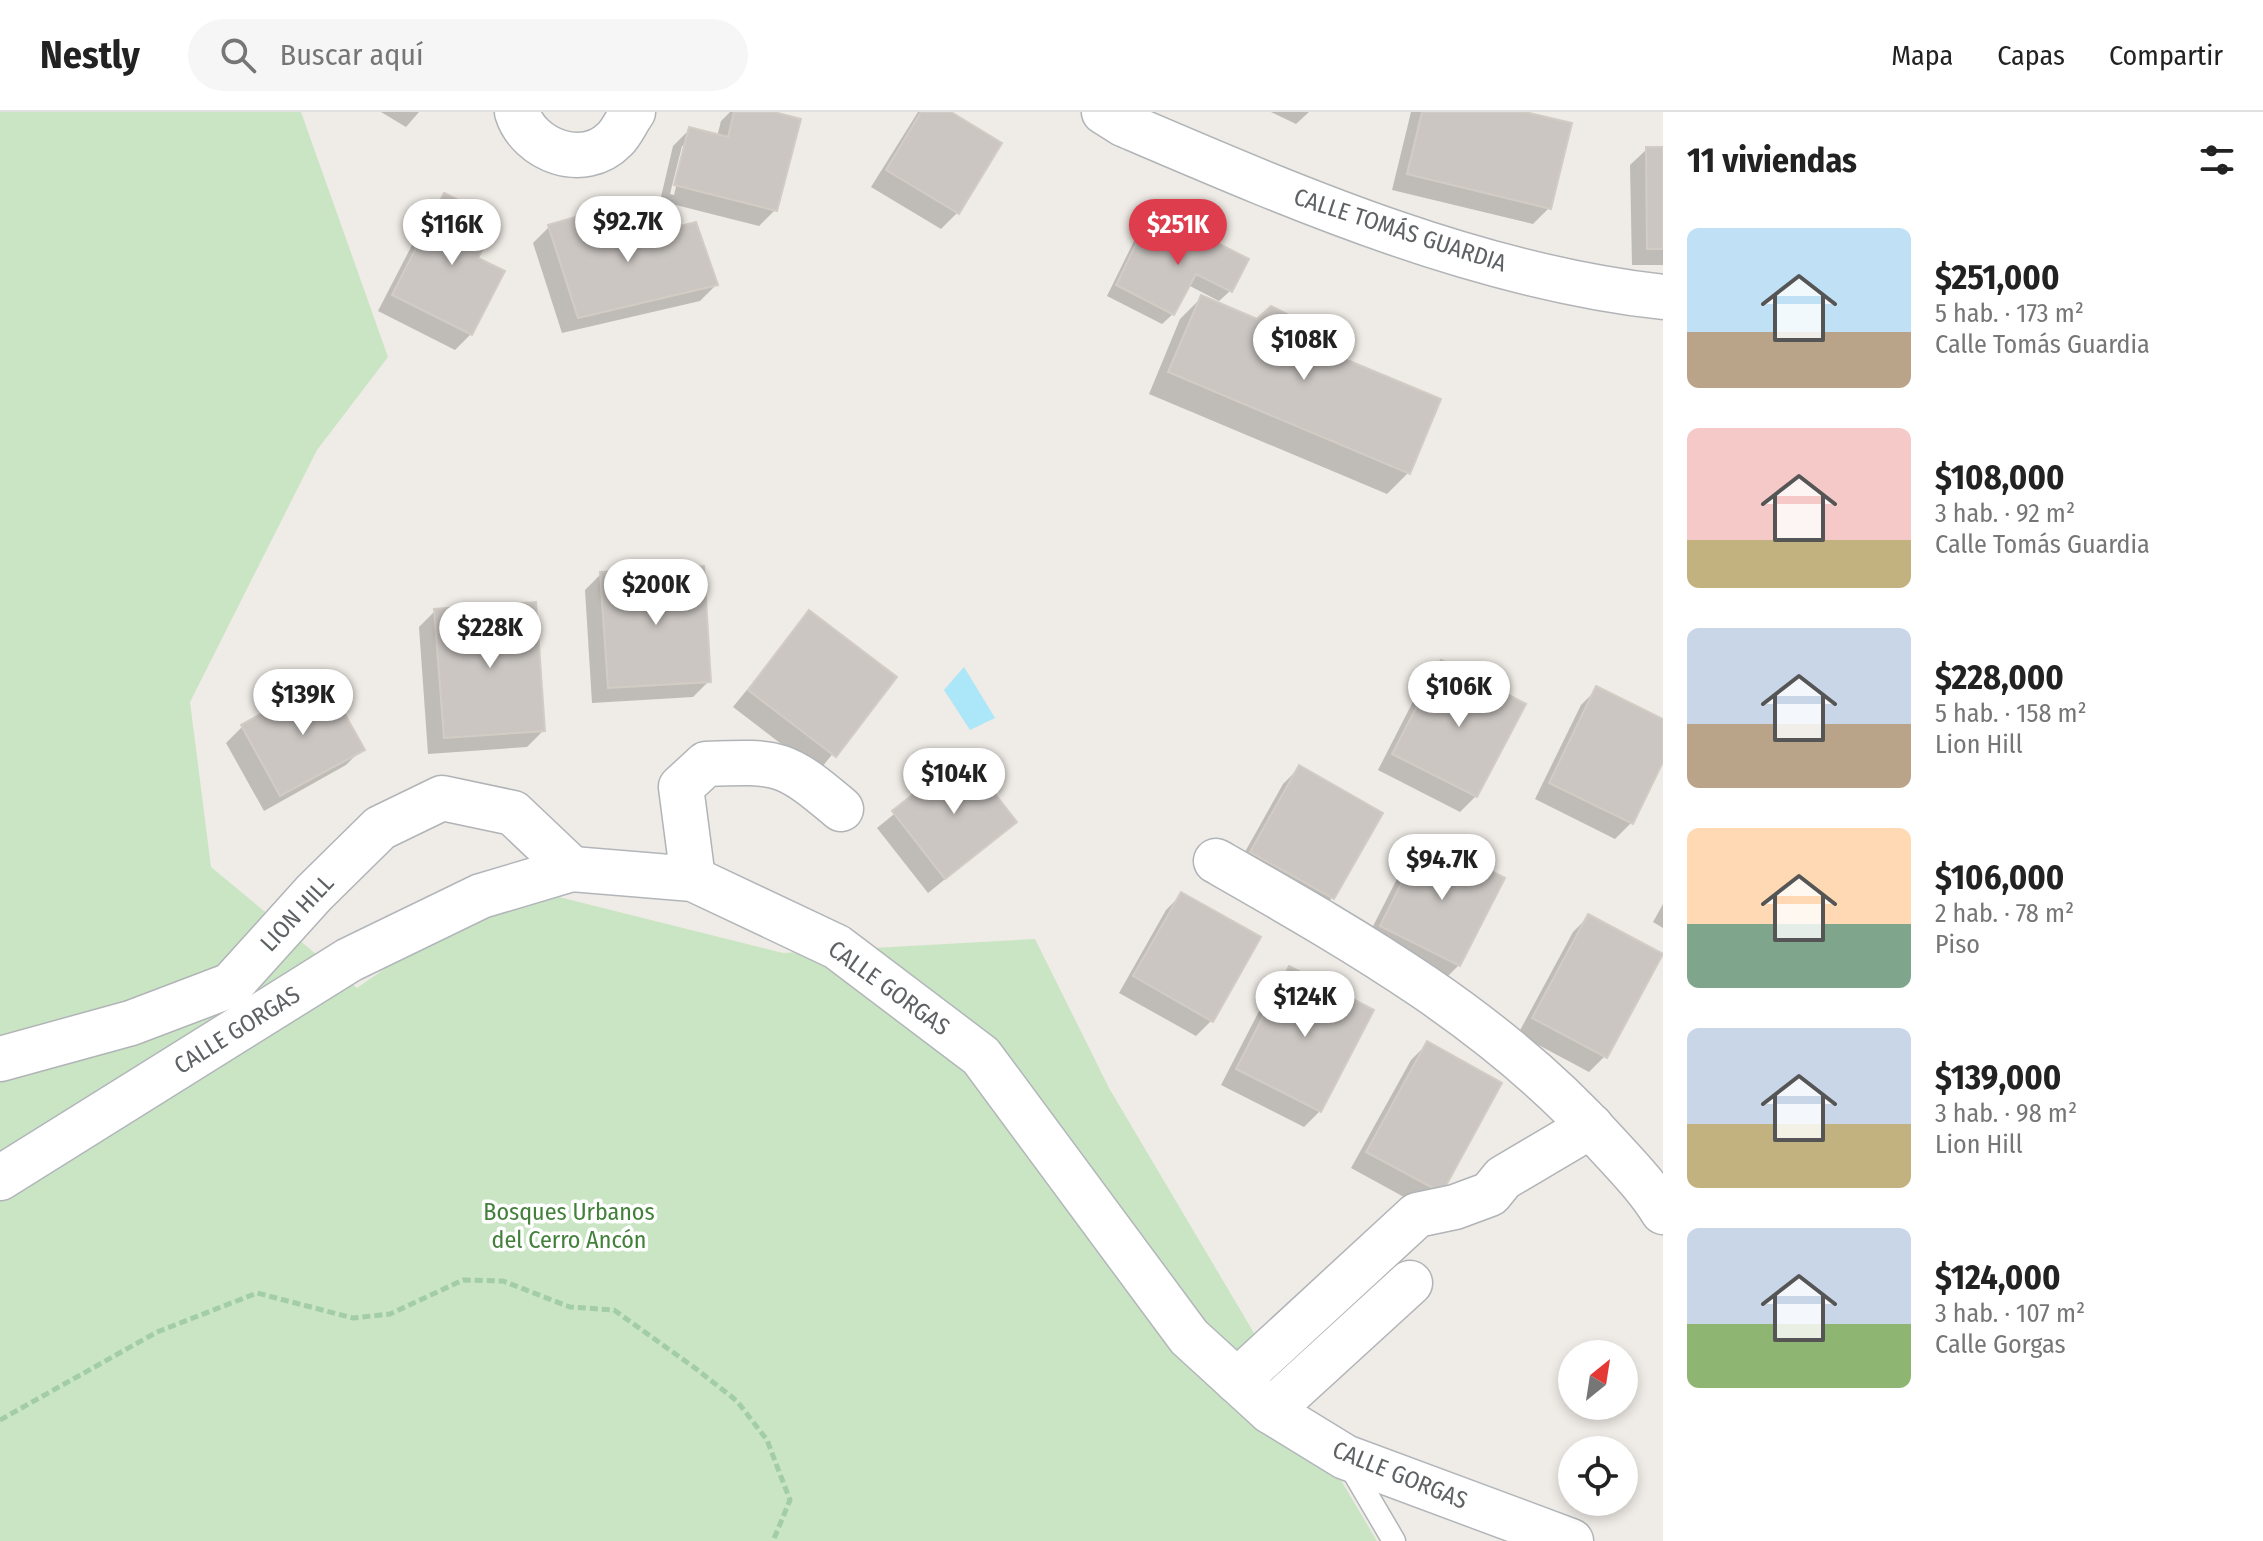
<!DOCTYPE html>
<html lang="es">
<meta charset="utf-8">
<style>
:root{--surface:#fff;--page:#f6f6f6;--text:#222;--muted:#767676;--line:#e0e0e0;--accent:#de3d4e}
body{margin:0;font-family:"Fira Sans Condensed",sans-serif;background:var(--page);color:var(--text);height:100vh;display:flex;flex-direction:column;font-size:30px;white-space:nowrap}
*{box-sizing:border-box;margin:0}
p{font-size:26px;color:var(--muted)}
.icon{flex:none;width:44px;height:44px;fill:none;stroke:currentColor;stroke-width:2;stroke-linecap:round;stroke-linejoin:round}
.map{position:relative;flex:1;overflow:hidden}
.drawer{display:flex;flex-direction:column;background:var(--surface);width:600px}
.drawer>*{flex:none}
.needle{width:52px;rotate:30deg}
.fabs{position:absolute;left:1558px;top:1228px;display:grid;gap:16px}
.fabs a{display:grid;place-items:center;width:80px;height:80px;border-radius:50%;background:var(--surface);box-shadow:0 4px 12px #0003;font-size:40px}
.price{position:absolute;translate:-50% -68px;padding:0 18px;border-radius:28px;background:#fff;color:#222;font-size:26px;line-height:52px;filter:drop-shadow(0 2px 4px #0008)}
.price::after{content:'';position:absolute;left:50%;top:48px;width:24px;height:18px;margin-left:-12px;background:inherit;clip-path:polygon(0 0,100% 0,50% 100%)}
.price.on{background:var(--accent);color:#fff}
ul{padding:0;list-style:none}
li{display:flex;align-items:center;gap:24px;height:200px;padding:0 24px}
li span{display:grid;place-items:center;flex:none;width:224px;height:160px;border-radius:12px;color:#555}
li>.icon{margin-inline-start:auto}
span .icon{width:96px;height:96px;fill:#fffc;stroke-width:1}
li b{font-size:34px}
h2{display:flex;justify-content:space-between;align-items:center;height:96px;padding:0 24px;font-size:34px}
header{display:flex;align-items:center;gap:48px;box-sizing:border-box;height:112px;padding:0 40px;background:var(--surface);border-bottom:2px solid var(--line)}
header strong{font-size:38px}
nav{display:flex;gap:44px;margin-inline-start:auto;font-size:28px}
.search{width:560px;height:72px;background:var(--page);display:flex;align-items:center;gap:20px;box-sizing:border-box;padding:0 28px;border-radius:44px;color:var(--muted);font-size:30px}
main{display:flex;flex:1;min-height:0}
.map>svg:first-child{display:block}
.green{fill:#cae5c4}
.water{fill:#abe6f9}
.shadow{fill:#0003;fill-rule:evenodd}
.building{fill:#cbc6c2;stroke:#d3ccc5;stroke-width:2}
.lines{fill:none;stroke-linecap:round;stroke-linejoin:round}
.lane-casing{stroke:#b1b4b7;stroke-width:25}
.street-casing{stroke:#b1b4b7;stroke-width:47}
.secondary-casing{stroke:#b2b6ba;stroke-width:47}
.path{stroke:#a2cda6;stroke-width:5;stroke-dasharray:8 4;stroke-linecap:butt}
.lane{stroke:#fff;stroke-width:22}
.street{stroke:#fff;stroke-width:44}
.secondary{stroke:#fff;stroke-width:44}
.labels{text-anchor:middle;stroke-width:7;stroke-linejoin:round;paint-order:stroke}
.street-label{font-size:24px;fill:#5e6265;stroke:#fff}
.park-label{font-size:24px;fill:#43803a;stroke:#fff}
</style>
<header>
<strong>Nestly</strong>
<div class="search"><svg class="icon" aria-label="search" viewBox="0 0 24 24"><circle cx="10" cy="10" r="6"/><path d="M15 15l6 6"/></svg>Buscar aquí</div>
<nav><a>Mapa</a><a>Capas</a><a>Compartir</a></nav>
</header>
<main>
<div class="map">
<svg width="1663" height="1429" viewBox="0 0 1663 1429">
<rect width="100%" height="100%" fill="#efebe6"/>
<!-- green -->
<polygon class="green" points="0,0 301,0 388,245 317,338 190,590 211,755 357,876 507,772 783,841 1035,827 1109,976 1377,1429 0,1429"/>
<!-- water -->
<polygon class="water" points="964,555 995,606 970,618 944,578"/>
<!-- shadow -->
<g class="shadow">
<polygon points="381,0 419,0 406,15"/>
<path d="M730 0H765L775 98 759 114 660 89 673 34 689 18 717 25 721 9ZM682 34H686L674 83 670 82Z"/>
<polygon points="918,0 947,0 957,101 941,117 871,75"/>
<polygon points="1271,0 1309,0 1296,12"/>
<polygon points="1411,0 1517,0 1549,96 1533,112 1392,78"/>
<polygon points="1647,37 1663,37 1663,153 1632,153 1630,53"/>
<polygon points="445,84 476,147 471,222 455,238 378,199 429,100"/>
<polygon points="549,115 613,134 716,173 700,189 562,221 533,131"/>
<polygon points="1184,116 1230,179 1219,189 1188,173 1173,202 1162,212 1107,184 1134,129 1145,118 1171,132"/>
<polygon points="1201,186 1326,242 1408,361 1387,382 1149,282 1180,207"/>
<polygon points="601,462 709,569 693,585 592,591 585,478"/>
<polygon points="435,499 543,619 527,635 428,642 419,515"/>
<polygon points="809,501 894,566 818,660 733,595"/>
<polygon points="1441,550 1523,592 1476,684 1460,700 1378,658 1425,566"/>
<polygon points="324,569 362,637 346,653 264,699 226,631 242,615"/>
<polygon points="1597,577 1663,609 1663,646 1631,711 1615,727 1535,687 1581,593"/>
<polygon points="964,645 1015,710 928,781 877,716"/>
<polygon points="1299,656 1380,702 1332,786 1316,802 1236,756 1283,672"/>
<polygon points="1425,727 1459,853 1443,869 1365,830 1409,743"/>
<polygon points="1182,782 1212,908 1196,924 1119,881 1166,798"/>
<polygon points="1663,792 1663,816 1653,810"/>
<polygon points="1589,804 1605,944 1589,960 1518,922 1573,820"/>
<polygon points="1289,856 1320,999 1304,1015 1221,973 1273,872"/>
<polygon points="1427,932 1499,972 1424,1096 1351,1056 1411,948"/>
</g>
<!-- building -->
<g class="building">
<polygon points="734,0 774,0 801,7 777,99 674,73 689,15 728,25"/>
<polygon points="921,0 951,0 1002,31 959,102 886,58"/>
<polygon points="1422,0 1525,0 1572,11 1551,97 1407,62"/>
<polygon points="1646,35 1663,35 1663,137 1647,137"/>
<polygon points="444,81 498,108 478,146 505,159 472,223 392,183"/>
<polygon points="600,98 614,131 696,110 718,173 578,206 548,113"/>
<polygon points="1184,114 1249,147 1232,180 1196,162 1174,203 1116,173 1144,116 1175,132"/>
<polygon points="1201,183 1257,207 1271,194 1330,224 1328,240 1441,287 1410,362 1168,260"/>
<polygon points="704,454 711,570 608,576 600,460"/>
<polygon points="536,490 545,619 444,626 434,497"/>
<polygon points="809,498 897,565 836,645 748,578"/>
<polygon points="1441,548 1526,592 1477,685 1392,642"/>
<polygon points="325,566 365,638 280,684 241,613"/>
<polygon points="1596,574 1663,607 1663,650 1633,712 1549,671"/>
<polygon points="964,642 1017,710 945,767 892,699"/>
<polygon points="1299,653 1383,701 1334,787 1250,740"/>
<polygon points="1424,725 1505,766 1460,854 1380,814"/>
<polygon points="1181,780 1261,825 1213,910 1133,864"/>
<polygon points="1588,802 1663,842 1607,946 1532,906"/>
<polygon points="1289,854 1374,898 1321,1000 1236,957"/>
<polygon points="1427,929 1502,971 1442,1081 1366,1040"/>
</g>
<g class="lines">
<!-- lane casing -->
<g class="lane-casing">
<polyline id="lane" points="1347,1349 1394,1429"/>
</g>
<!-- street casing -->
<g class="street-casing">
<g id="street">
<path d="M517 0C529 39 584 59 615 27 622 20 627 8 633 0"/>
<path d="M1104 0 1123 12C1296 86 1475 164 1663 185"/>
<path d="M1216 749C1356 829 1496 908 1605 1030 1626 1053 1647 1074 1663 1100"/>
<path d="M693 767 681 675 706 652C780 649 784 649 841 697"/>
<polyline points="0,947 131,911 231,873 314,781 380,716 442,686 513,701 572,757"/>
<polyline points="1237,1269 1417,1103 1455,1095 1490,1082 1503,1066 1591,1014"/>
<polyline points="1270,1299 1410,1171"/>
</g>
</g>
<!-- secondary casing -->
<g class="secondary-casing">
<polyline id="secondary" points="0,1066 349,848 481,784 572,757 693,767 837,835 981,944 1189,1225 1270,1299 1345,1345 1571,1429"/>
</g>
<!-- path -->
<polyline class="path" points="0,1308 157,1220 257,1181 353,1206 390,1202 463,1168 503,1169 570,1195 614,1198 695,1256 737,1289 767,1328 790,1388 773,1429"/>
<!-- lane -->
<use href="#lane" class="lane"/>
<!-- street -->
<use href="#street" class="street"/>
<!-- secondary -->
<use href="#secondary" class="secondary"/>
</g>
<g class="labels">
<!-- street labels -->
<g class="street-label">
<text transform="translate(1400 118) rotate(18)" y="8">CALLE TOMÁS GUARDIA</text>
<text transform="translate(297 801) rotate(-47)" y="8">LION HILL</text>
<text transform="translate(889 876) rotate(36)" y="8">CALLE GORGAS</text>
<text transform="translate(237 918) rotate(-32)" y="8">CALLE GORGAS</text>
<text transform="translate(1400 1363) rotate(22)" y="8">CALLE GORGAS</text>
</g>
<!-- park labels -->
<g class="park-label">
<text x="569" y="1108">Bosques Urbanos<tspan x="569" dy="28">del Cerro Ancón</tspan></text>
</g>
</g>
</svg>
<div class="fabs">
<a><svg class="needle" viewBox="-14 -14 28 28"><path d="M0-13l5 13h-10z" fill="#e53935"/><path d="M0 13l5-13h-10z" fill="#767676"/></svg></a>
<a><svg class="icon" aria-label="locate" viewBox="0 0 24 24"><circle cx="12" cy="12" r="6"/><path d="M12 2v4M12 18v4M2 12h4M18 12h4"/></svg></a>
</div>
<b class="price" style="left:628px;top:152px">$92.7K</b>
<b class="price" style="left:452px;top:155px">$116K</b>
<b class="price on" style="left:1178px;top:155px">$251K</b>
<b class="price" style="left:1304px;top:270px">$108K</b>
<b class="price" style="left:656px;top:515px">$200K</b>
<b class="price" style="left:490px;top:558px">$228K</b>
<b class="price" style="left:1459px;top:617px">$106K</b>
<b class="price" style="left:303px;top:625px">$139K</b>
<b class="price" style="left:954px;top:704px">$104K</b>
<b class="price" style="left:1442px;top:790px">$94.7K</b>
<b class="price" style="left:1305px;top:927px">$124K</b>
</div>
<section class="drawer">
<h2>11 viviendas<svg class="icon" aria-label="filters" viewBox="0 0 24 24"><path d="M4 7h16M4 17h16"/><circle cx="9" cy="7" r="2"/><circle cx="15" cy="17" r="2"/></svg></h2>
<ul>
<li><span style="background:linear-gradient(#bfe0f5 65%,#b9a48a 0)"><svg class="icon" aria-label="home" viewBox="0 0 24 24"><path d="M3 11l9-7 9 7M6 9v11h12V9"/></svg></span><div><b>$251,000</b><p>5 hab. · 173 m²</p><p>Calle Tomás Guardia</p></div></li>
<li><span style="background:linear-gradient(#f6c9c9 70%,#c2b280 0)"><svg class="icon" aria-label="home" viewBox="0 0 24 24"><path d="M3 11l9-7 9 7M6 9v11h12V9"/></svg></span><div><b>$108,000</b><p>3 hab. · 92 m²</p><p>Calle Tomás Guardia</p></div></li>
<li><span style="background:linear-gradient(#c9d6e8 60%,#b9a48a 0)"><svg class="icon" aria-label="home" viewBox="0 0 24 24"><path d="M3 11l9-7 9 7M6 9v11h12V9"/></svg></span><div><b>$228,000</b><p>5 hab. · 158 m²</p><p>Lion Hill</p></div></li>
<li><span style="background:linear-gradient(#ffd9b3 60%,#7fa58c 0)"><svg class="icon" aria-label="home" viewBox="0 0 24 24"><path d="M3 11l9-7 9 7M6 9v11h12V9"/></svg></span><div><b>$106,000</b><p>2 hab. · 78 m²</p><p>Piso</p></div></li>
<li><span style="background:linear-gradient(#c9d6e8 60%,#c2b280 0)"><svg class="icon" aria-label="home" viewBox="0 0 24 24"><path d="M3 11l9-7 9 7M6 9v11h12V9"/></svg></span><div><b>$139,000</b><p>3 hab. · 98 m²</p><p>Lion Hill</p></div></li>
<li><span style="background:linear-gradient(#c9d6e8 60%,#8fb573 0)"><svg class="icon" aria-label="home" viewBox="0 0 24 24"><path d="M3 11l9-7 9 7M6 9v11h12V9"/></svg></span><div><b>$124,000</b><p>3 hab. · 107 m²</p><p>Calle Gorgas</p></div></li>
</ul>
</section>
</main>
